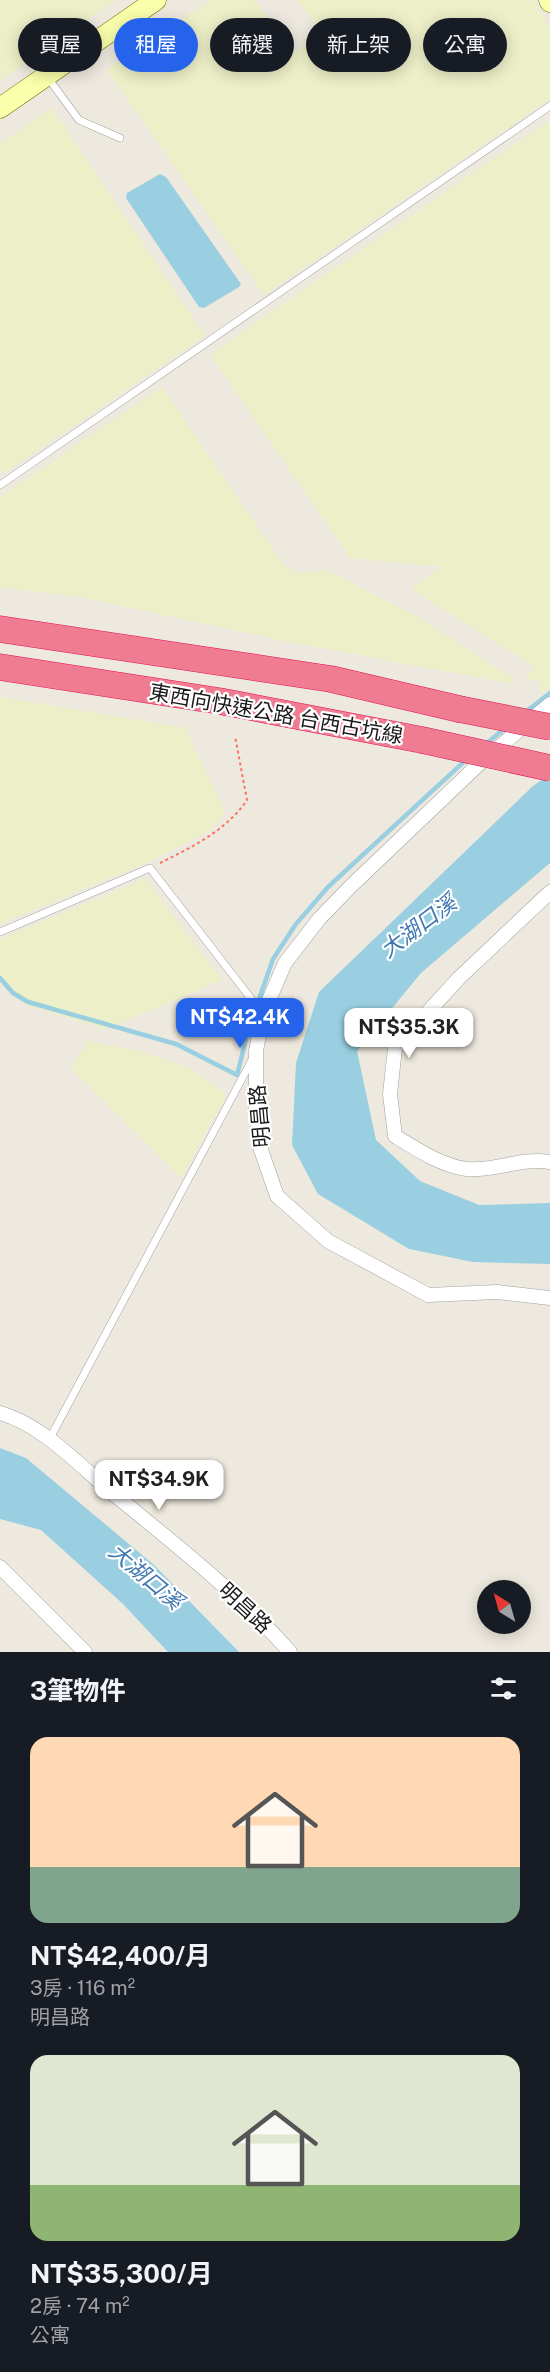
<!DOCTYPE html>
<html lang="zh-TW">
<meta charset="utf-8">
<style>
:root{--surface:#171b24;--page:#20242c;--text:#f1f3f6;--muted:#9ea1a6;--accent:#2563eb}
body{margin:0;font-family:"Public Sans","Noto Sans TC",sans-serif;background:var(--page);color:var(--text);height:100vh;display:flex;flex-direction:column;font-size:22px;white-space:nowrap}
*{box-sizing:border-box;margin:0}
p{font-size:20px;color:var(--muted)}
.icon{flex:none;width:33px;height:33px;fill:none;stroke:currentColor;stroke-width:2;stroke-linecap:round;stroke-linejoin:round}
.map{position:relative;height:1652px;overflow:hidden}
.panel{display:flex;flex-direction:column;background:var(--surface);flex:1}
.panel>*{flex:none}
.banner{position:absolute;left:18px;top:18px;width:514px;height:54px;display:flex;gap:12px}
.needle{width:39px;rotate:323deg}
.controls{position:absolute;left:477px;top:1580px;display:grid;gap:12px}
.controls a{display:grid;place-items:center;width:54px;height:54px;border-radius:50%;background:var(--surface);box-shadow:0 3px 15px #0003;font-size:30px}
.price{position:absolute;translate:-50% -51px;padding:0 14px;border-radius:12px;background:#fff;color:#222;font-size:20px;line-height:39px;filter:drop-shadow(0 2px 3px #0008)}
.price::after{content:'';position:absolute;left:50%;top:36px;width:18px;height:14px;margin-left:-9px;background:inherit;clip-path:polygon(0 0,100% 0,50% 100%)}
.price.selected{background:var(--accent);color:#fff}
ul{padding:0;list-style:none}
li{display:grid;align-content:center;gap:12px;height:318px;padding:0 30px}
li span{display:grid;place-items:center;height:186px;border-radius:18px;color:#555}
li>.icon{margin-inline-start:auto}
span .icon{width:108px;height:108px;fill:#fffc;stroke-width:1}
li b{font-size:26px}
h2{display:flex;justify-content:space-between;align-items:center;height:72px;padding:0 30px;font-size:26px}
.tag{padding:0 21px;border-radius:27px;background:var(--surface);box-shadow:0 3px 15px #0003;font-size:21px;line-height:54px}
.tag.selected{background:var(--accent);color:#fff}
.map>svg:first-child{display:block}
.farmland{fill:#ecefc7}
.water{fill:#99cfe1}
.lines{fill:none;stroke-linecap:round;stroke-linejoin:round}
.stream{stroke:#99cfe1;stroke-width:4.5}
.lane-casing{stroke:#a1a1a1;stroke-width:8}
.street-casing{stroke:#a1a1a1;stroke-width:15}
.secondary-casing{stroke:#657300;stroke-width:21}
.highway-casing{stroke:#e61157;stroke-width:27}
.path{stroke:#ff715e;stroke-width:2;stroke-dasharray:3 3;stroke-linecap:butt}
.lane{stroke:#fff;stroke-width:7}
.street{stroke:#fff;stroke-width:14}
.secondary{stroke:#f9ffab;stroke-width:20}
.highway{stroke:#ef7c90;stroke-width:26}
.highway-bridge-casing{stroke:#e61157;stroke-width:27;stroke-linecap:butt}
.highway-bridge{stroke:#ef7c90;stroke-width:26}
.labels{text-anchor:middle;stroke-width:4.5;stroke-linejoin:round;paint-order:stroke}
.street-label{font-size:21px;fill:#1a1a1a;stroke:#fff}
.water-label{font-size:22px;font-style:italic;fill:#3f77b2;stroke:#fff}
</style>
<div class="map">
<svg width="550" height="1652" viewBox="0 0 550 1652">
<rect width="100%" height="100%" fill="#eee9de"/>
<!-- farmland -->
<g class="farmland">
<polygon points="0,0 116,0 0,81"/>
<polygon points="211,0 255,0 293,53 321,33 298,0 534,0 550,30 550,99 264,295 107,70"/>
<polygon points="52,108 205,336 4,473 0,468 0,144"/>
<polygon points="550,120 550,688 540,694 541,681 526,679 534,666 411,589 442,567 350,558 210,354"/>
<polygon points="162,387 283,564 297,573 327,570 416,616 514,679 513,684 284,641 85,598 0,587 0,497"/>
<polygon points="0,697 185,728 225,811 211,830 149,862 0,924"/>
<polygon points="145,879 222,980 106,1029 26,1005 0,983 0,939"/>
<polygon points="88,1041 146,1053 190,1068 223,1091 225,1097 181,1178 71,1069"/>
</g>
<!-- water -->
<g class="water">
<polygon points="160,174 166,177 241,284 239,287 204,308 199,307 126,198 127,193"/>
<polygon points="550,774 550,863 421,973 357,1051 376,1140 420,1181 479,1205 550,1203 550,1264 473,1262 409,1249 318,1194 292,1145 296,1063 319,992 533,786"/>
<polygon points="0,1448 26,1458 154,1565 239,1652 168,1652 123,1604 41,1530 0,1519"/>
</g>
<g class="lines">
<!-- stream -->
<g class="stream">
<polyline points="524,713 550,693"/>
<polyline points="486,744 505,728"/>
<polyline points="0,978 13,993 28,1002 176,1044 237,1075 248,1031 273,959 296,924 328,887 468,758"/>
</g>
<!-- lane casing -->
<g class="lane-casing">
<g id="lane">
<polyline points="48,78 79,120 120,138"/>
<polyline points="0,485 550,106"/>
<polyline points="0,932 150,868 263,1014"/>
<polyline points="49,1440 254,1056"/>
</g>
</g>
<!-- street casing -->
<g class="street-casing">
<g id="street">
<polyline points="550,704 479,764 351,886 319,919 285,963 263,1014 256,1051 256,1113 261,1150 277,1196 328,1241 428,1295 497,1292 550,1298"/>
<path d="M550 892 459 978 395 1048 390 1094 395 1136C416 1149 442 1166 467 1169 492 1172 522 1157 550 1162"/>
<path d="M0 1413C42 1425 77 1463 110 1491 172 1542 237 1592 290 1652"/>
<polyline points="0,1567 85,1652"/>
</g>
</g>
<!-- secondary casing -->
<g class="secondary-casing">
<g id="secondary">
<polyline points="549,0 550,2"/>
<polyline points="0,108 156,0"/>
</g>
</g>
<!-- highway casing -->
<g class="highway-casing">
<g id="highway">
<polyline points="0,629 331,679 459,709"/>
<polyline points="0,667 219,701 422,740"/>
</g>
</g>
<!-- path -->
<path class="path" d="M160 863C192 847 226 831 247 800L235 736"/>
<!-- lane -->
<use href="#lane" class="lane"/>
<!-- street -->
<use href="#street" class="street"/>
<!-- secondary -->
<use href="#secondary" class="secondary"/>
<!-- highway -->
<use href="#highway" class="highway"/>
<!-- highway-bridge casing -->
<g class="highway-bridge-casing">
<g id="highway-bridge">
<polyline points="459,709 550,727"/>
<polyline points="422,740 550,768"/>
</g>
</g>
<!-- highway-bridge -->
<use href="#highway-bridge" class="highway-bridge"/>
</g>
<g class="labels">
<!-- street labels -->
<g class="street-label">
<text transform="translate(276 714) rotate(10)" y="7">東西向快速公路 台西古坑線</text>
<text transform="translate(260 1116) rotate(-95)" y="7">明昌路</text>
<text transform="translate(245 1608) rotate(43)" y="7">明昌路</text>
</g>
<!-- water labels -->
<g class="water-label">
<text transform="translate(418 926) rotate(-37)" y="8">大湖口溪</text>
<text transform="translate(146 1576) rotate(40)" y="8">大湖口溪</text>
</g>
</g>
</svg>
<div class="controls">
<a><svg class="needle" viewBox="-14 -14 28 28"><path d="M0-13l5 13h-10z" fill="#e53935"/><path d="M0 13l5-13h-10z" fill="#9ea1a6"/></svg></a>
</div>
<b class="price selected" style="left:240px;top:1049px">NT$42.4K</b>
<b class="price" style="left:409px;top:1059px">NT$35.3K</b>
<b class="price" style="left:159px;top:1511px">NT$34.9K</b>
<div class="banner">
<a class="tag">買屋</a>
<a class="tag selected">租屋</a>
<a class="tag">篩選</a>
<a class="tag">新上架</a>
<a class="tag">公寓</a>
</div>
</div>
<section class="panel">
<h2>3筆物件<svg class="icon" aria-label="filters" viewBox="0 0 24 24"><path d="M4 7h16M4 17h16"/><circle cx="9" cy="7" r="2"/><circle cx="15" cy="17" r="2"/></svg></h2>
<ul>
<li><span style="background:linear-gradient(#ffd9b3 70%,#7fa58c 0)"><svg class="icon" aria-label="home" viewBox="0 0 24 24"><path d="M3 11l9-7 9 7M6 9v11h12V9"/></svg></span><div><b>NT$42,400/月</b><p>3房 · 116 m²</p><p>明昌路</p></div></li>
<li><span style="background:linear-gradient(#dfe7d0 70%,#8fb573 0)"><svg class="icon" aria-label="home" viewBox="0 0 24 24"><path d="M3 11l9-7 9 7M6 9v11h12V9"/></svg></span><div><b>NT$35,300/月</b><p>2房 · 74 m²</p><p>公寓</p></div></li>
</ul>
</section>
